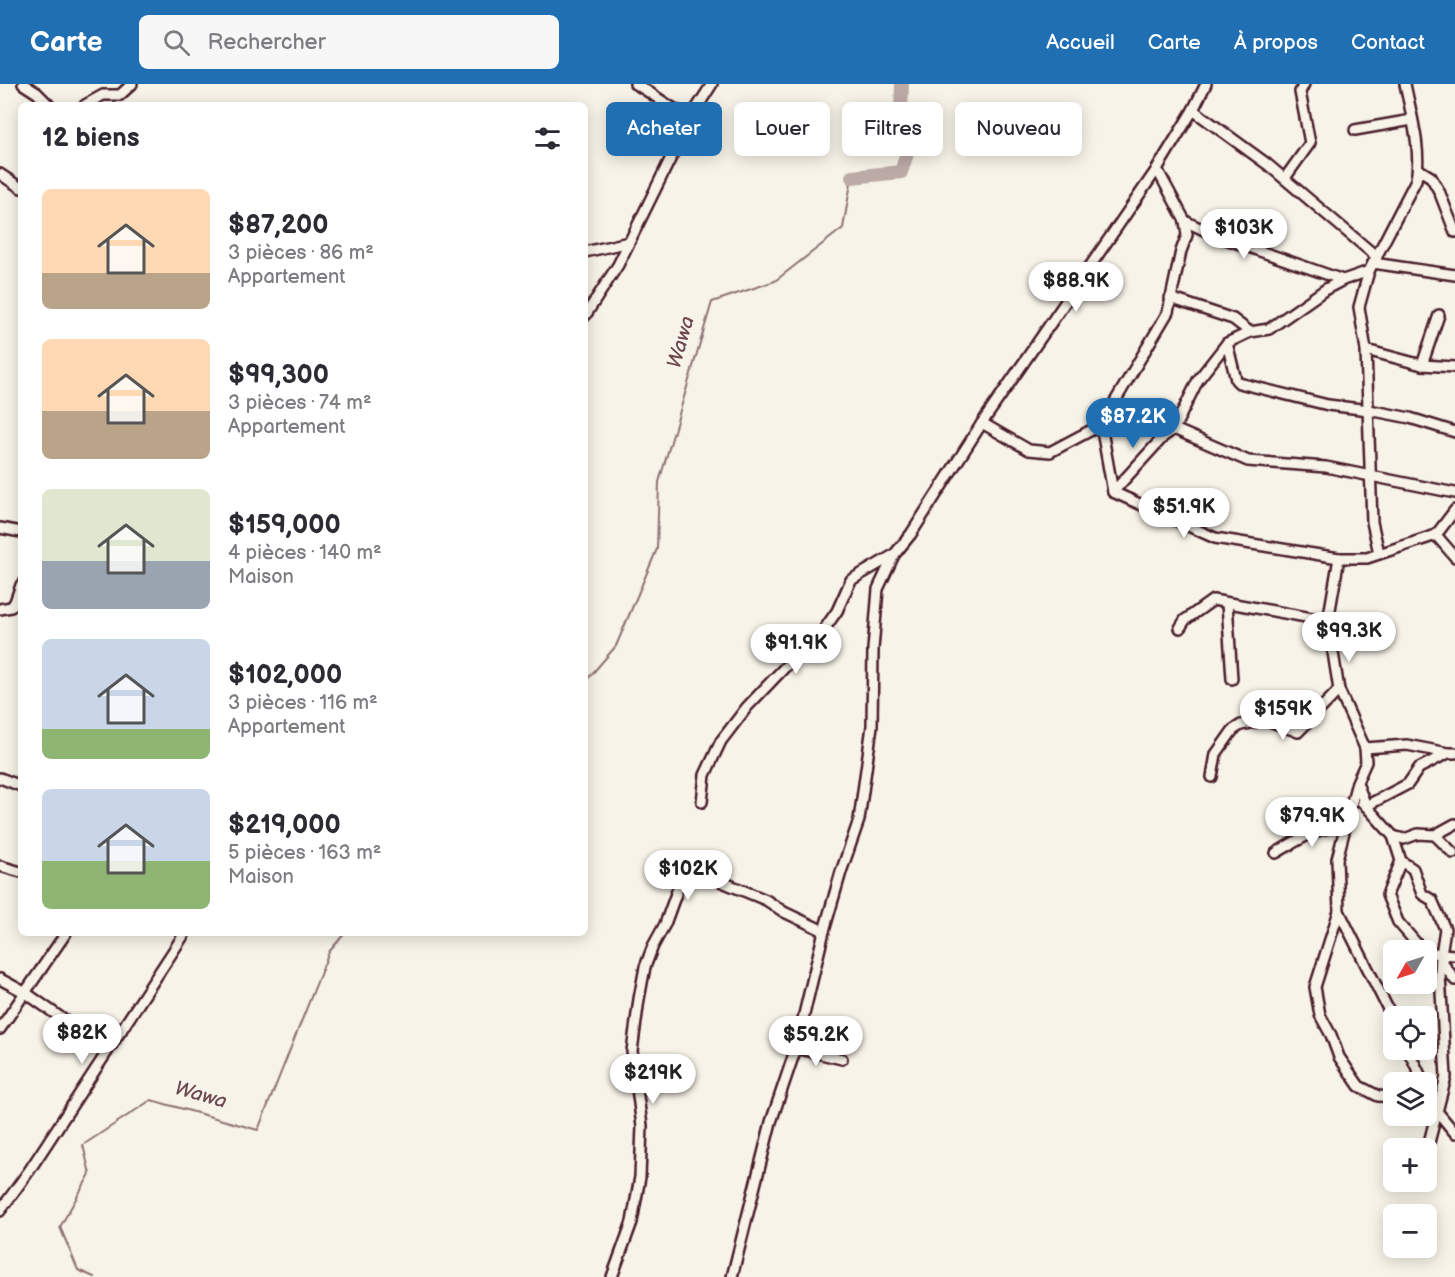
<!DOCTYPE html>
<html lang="fr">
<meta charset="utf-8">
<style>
:root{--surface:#fff;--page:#f7f7f7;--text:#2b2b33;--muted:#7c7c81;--accent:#1f6fb2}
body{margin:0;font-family:"Balsamiq Sans",sans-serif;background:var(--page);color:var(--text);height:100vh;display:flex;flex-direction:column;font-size:22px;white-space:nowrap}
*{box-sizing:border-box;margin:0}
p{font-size:20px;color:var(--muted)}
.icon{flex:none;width:33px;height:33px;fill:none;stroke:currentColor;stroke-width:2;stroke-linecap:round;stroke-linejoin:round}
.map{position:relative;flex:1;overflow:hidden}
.panel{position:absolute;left:18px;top:18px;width:570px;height:834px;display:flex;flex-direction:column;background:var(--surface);border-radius:9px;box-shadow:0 3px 15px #0003}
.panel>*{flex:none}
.top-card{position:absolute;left:606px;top:18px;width:570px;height:54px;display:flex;gap:12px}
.needle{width:39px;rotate:231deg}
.fabs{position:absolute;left:1383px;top:856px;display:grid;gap:12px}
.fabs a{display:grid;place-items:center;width:54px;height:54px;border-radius:9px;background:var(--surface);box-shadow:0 3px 15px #0003;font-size:30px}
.price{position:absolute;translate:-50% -51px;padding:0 14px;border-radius:21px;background:#fff;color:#222;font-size:20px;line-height:39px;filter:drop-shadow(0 2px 3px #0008)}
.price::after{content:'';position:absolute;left:50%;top:36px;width:18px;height:14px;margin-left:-9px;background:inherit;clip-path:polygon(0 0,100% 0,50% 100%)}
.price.selected{background:var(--accent);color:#fff}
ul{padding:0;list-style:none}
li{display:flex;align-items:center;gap:18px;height:150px;padding:0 24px}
li span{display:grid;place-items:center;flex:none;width:168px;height:120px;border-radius:9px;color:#555}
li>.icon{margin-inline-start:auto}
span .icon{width:72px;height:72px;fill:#fffc;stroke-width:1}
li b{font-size:26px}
h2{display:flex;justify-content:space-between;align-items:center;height:72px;padding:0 24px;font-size:26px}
.tag{padding:0 21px;border-radius:9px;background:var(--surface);box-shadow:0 3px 15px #0003;font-size:21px;line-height:54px}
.tag.selected{background:var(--accent);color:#fff}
header{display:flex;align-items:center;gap:36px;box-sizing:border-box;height:84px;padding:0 30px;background:var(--accent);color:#fff}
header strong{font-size:28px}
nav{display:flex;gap:33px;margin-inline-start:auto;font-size:21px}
.search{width:420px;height:54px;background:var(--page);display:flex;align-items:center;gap:15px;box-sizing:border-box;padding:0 21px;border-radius:9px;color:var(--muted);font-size:22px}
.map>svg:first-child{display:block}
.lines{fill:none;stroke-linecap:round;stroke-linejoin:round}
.stream{stroke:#8e7275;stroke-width:2}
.river{stroke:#bcaaa7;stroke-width:14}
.minor-casing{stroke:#4a1f2b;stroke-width:14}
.minor{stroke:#f7f3e8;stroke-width:9}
.labels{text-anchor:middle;stroke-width:5;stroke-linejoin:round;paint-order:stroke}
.water-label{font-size:20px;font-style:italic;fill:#6c4950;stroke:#f7f3e8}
</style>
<header>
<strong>Carte</strong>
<div class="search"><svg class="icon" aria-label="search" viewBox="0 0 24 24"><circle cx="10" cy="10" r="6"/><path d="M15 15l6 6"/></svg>Rechercher</div>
<nav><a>Accueil</a><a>Carte</a><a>À propos</a><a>Contact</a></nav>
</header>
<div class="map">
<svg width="1455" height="1193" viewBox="0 0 1455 1193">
<rect width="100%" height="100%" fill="#f7f3e8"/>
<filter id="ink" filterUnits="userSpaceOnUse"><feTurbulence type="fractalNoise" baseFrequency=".0167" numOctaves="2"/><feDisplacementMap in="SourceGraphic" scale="12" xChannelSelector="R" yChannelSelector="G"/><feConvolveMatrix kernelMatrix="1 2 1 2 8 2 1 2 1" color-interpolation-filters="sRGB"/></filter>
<g filter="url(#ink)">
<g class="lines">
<!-- stream -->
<g class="stream">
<polyline points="585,598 616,562 657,465 659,398 712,218 775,197 843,144 852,93"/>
<polyline points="94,1193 78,1186 60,1143 90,1090 83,1061 151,1016 258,1046 329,868 345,849"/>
</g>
<!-- river -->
<polyline class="river" points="852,93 901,88 912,54 913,39 901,28 902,0"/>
<!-- minor casing -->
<g class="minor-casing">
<g id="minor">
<polyline points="23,0 37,9 49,21"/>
<path d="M635 0C655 10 670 26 691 33"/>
<polyline points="85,21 103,11 120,11 132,0"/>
<polyline points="1193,26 1267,80 1377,173"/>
<polyline points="1355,46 1412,36"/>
<polyline points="1157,85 1185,137 1214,151 1343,196 1369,187"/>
<polyline points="1418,85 1431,93 1439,107 1455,148"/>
<polyline points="0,90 21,104"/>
<polyline points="1285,94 1310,59 1300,8 1304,0"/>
<polyline points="1185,137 1187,151 1181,167 1168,228 1101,341 1113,408 1215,454 1339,474 1367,474 1436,451 1455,426"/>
<polyline points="585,168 629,158"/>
<polyline points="1373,179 1455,191"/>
<polyline points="1343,196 1326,205 1269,245 1250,248 1227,259 1198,296 1174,345 1248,377 1326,383 1455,409"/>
<polyline points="1170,214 1233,235 1250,248"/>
<polyline points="585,232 618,181 691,33 712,0"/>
<polyline points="1227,259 1236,296 1239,299 1328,321 1369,326 1410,334 1455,348"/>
<polyline points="1366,266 1422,281 1455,283"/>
<polyline points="1422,281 1439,231"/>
<polyline points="982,339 1029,366 1050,368 1101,341"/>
<polyline points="1113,408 1164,352 1174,345"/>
<polyline points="0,444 21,448"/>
<polyline points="1436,451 1455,473"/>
<path d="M1379 469 1372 438 1366 266 1359 223 1369 187 1416 96C1422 66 1411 30 1405 0"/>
<polyline points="1339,474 1328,537 1339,606 1365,664 1366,678 1357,698 1337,775 1339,827 1394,937"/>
<polyline points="1227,519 1232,595"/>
<polyline points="0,525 11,523 15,518 21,501"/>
<polyline points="1180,544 1185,536 1213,516 1328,537"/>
<polyline points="1365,664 1407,661 1448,669"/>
<polyline points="1212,693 1216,670 1233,646 1241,641 1267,636 1298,648 1339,606"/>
<polyline points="0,694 21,702"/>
<polyline points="1357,699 1366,722 1393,752 1401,777 1387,811 1398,838 1423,867"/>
<polyline points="702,718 705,691 721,657 747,623 786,582 816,557 837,527 851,496 892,472"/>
<polyline points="1362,718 1366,722 1408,700 1419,684 1448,669 1455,669"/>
<polyline points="1435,751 1453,769"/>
<polyline points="1393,752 1404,755 1418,750 1435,751 1455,740"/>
<path d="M1276 769C1296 757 1321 740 1346 743"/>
<polyline points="1401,777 1413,785 1422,810 1432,816 1445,845 1441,870 1440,891 1446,993 1426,1070"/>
<polyline points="0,782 21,788"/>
<polyline points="1339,827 1315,903 1320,931 1331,951 1339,973 1359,1002 1378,1012 1394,1013"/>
<polyline points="1426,868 1441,870 1444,881 1455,896"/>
<polyline points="1441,870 1455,871"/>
<polyline points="0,895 26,909 64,936 91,947 121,947"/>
<polyline points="0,945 66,849"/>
<polyline points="91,947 107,967"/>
<polyline points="796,964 842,975"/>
<polyline points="1408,966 1424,999"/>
<polyline points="1426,1004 1436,1026 1455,1049"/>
<polyline points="0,1127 29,1087 185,849"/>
<polyline points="612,1193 632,1138 640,1093 642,1042 632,967 639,915 645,883 653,862 665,840 685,785 696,782 705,784 720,797 766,816 784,828 824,847"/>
<polyline points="732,1193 771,1038 796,964 824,847 841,788 859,736 872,642 873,565 878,505 894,471 911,450 982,339 1157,85 1193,26 1206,0"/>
</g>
</g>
<!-- minor -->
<use href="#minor" class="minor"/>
</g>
</g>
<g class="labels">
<!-- water labels -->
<g class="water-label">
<text transform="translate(680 258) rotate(-74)" y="7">Wawa</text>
<text transform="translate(201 1010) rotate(16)" y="7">Wawa</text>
</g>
</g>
</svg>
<div class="fabs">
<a><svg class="needle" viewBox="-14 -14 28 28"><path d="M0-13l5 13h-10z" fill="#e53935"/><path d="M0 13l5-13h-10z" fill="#7c7c81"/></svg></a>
<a><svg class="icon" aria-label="locate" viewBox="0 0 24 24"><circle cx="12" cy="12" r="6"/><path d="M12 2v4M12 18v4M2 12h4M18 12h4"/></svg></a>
<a><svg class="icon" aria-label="layers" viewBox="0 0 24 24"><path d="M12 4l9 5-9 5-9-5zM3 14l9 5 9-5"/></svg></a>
<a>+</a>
<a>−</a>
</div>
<b class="price" style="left:1244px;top:176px">$103K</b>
<b class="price" style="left:1076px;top:229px">$88.9K</b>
<b class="price selected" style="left:1133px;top:365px">$87.2K</b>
<b class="price" style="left:1184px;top:455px">$51.9K</b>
<b class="price" style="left:1349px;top:579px">$99.3K</b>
<b class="price" style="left:796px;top:591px">$91.9K</b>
<b class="price" style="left:1283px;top:657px">$159K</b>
<b class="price" style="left:1312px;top:764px">$79.9K</b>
<b class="price" style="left:688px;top:817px">$102K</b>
<b class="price" style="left:82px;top:981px">$82K</b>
<b class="price" style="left:816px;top:983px">$59.2K</b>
<b class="price" style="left:653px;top:1021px">$219K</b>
<div class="top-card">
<a class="tag selected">Acheter</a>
<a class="tag">Louer</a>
<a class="tag">Filtres</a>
<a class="tag">Nouveau</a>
</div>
<section class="panel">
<h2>12 biens<svg class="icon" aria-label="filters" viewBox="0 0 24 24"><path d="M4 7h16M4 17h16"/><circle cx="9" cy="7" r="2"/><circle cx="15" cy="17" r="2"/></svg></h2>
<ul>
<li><span style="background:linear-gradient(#ffd9b3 70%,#b9a48a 0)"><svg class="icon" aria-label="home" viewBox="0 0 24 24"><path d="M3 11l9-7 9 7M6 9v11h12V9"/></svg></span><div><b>$87,200</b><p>3 pièces · 86 m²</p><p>Appartement</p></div></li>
<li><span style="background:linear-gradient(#ffd9b3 60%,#b9a48a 0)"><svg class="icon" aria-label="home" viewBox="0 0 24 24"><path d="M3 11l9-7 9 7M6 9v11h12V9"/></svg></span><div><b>$99,300</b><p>3 pièces · 74 m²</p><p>Appartement</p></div></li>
<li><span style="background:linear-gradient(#dfe7d0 60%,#9aa5b1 0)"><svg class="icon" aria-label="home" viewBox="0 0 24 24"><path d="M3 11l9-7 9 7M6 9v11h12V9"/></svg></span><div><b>$159,000</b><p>4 pièces · 140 m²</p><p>Maison</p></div></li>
<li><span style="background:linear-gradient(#c9d6e8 75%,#8fb573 0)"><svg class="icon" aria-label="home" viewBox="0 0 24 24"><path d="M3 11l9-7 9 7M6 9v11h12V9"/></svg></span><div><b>$102,000</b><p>3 pièces · 116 m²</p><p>Appartement</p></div></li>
<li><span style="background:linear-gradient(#c9d6e8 60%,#8fb573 0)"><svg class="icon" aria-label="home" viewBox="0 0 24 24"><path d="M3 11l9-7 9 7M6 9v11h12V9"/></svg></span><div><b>$219,000</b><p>5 pièces · 163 m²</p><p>Maison</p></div></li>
</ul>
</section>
</div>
